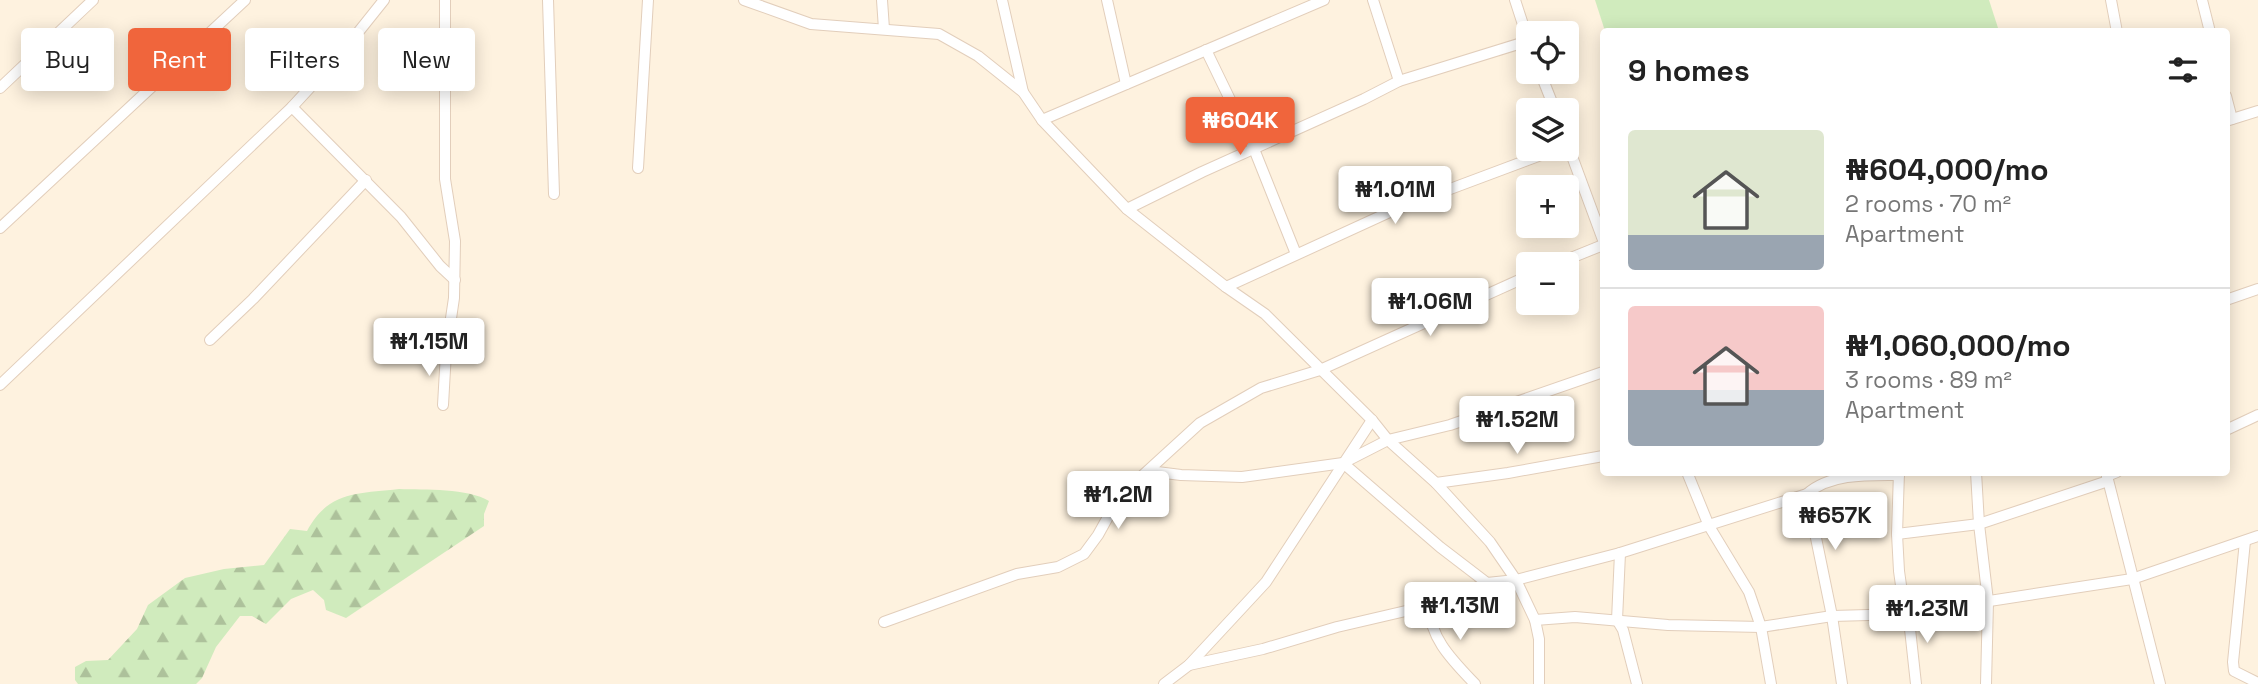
<!DOCTYPE html>
<meta charset="utf-8">
<style>
:root{--surface:#fff;--page:#f6f6f6;--text:#222;--muted:#767676;--line:#e0e0e0;--accent:#f0653c}
body{margin:0;font-family:"Space Grotesk",sans-serif;background:var(--page);color:var(--text);height:100vh;display:flex;flex-direction:column;font-size:26px;white-space:nowrap}
*{box-sizing:border-box;margin:0}
p{font-size:23px;color:var(--muted)}
.icon{flex:none;width:38px;height:38px;fill:none;stroke:currentColor;stroke-width:2;stroke-linecap:round;stroke-linejoin:round}
.map{position:relative;flex:1;overflow:hidden}
.sheet{position:absolute;left:1600px;top:28px;width:630px;height:448px;display:flex;flex-direction:column;background:var(--surface);border-radius:7px;box-shadow:0 4px 18px #0003}
.sheet>*{flex:none}
.top-card{position:absolute;left:21px;top:28px;width:665px;height:63px;display:flex;gap:14px}
.buttons{position:absolute;left:1516px;top:21px;display:grid;gap:14px}
.buttons a{display:grid;place-items:center;width:63px;height:63px;border-radius:7px;background:var(--surface);box-shadow:0 4px 18px #0003;font-size:35px}
.price{position:absolute;translate:-50% -60px;padding:0 16px;border-radius:7px;background:#fff;color:#222;font-size:23px;line-height:46px;filter:drop-shadow(0 2px 4px #0008)}
.price::after{content:'';position:absolute;left:50%;top:42px;width:21px;height:16px;margin-left:-10px;background:inherit;clip-path:polygon(0 0,100% 0,50% 100%)}
.price.active{background:var(--accent);color:#fff}
ul{padding:0;list-style:none}
li{display:flex;align-items:center;gap:21px;height:175px;padding:0 28px}
li+li{border-top:2px solid var(--line)}
li span{display:grid;place-items:center;flex:none;width:196px;height:140px;border-radius:7px;color:#555}
li>.icon{margin-inline-start:auto}
span .icon{width:84px;height:84px;fill:#fffc;stroke-width:1}
li b{font-size:30px}
h2{display:flex;justify-content:space-between;align-items:center;height:84px;padding:0 28px;font-size:30px}
.chip{padding:0 24px;border-radius:7px;background:var(--surface);box-shadow:0 4px 18px #0003;font-size:24px;line-height:63px}
.chip.active{background:var(--accent);color:#fff}
.map>svg:first-child{display:block}
.forest{fill:url(#forest-firs)}
.park{fill:#d0ebbd}
.lines{fill:none;stroke-linecap:round;stroke-linejoin:round}
.minor-casing{stroke:#e2cebb;stroke-width:12}
.minor{stroke:#fff;stroke-width:10}
</style>
<div class="map">
<svg width="2258" height="684" viewBox="0 0 2258 684">
<defs>
<pattern id="forest-firs" width="22" height="20" patternUnits="userSpaceOnUse" patternTransform="scale(1.75)"><rect width="22" height="20" fill="#d0ebbd"/><path d="M5 1l3.5 6h-7zM16 11l3.5 6h-7z" fill="#adc19b"/></pattern>
</defs>
<rect width="100%" height="100%" fill="#fef2df"/>
<!-- forest -->
<path class="forest" d="M399 489C425 490 468 488 489 501L484 514V526L346 618 326 610 324 600 313 590 291 599 266 624 252 616H240L216 647 202 678 196 684H78L75 680V667L86 661 108 660 137 629 148 605 185 578 224 569 264 565 290 529 307 531C329 490 358 494 399 489Z"/>
<!-- park -->
<polygon class="park" points="1595,0 1989,0 1999,31 1605,31"/>
<g class="lines">
<!-- minor casing -->
<g class="minor-casing">
<g id="minor">
<polyline points="548,0 554,194"/>
<polyline points="744,0 811,24 939,34 978,56 1023,92 1042,120 1127,209 1226,287 1265,314 1372,420 1388,440 1436,483 1490,542 1516,580 1535,620 1539,639 1539,684"/>
<polyline points="882,0 884,29"/>
<polyline points="1002,0 1023,92"/>
<polyline points="1107,0 1126,84"/>
<polyline points="1373,0 1399,81"/>
<polyline points="1515,0 1528,40"/>
<polyline points="2111,0 2117,32"/>
<polyline points="2202,0 2210,32"/>
<polyline points="1206,50 1254,149 1296,254"/>
<polyline points="1540,72 1555,110"/>
<polyline points="0,88 93,0"/>
<polyline points="2226,96 2232,119"/>
<polyline points="292,107 401,217 440,266 455,280"/>
<polyline points="1042,120 1324,0"/>
<polyline points="2226,121 2258,111"/>
<polyline points="1566,140 1603,240"/>
<polyline points="638,168 648,0"/>
<polyline points="1127,209 1202,172 1364,99 1399,81 1528,41"/>
<polyline points="0,228 245,0"/>
<polyline points="1556,264 1603,245"/>
<polyline points="1226,287 1394,210 1557,149"/>
<polyline points="2226,300 2258,289"/>
<polyline points="210,340 253,299 366,180"/>
<polyline points="0,385 292,107 340,55 384,0"/>
<polyline points="443,405 446,352 454,298 455,241 445,179 445,0"/>
<polyline points="2226,430 2258,415"/>
<polyline points="1343,463 1440,547 1487,583"/>
<polyline points="1149,471 1181,475 1242,477 1343,463 1388,440 1450,425 1603,372"/>
<polyline points="1687,472 1709,526 1749,592 1761,627 1771,684"/>
<polyline points="1899,472 1897,534 1899,571 1905,614 1910,629 1916,684"/>
<polyline points="1976,472 1979,524 1988,601 1986,684"/>
<polyline points="2106,472 2160,684"/>
<polyline points="2107,476 2117,472"/>
<polyline points="1436,483 1508,473 1603,456"/>
<polyline points="1807,494 1832,616 1842,684"/>
<polyline points="1897,534 1979,524 2108,481"/>
<polyline points="2245,541 2233,662 2234,671 2258,683"/>
<polyline points="1620,553 1617,620 1623,630 1637,684"/>
<path d="M1430 604C1427 636 1454 662 1475 684"/>
<polyline points="1535,620 1575,617 1668,625 1761,627 1832,616 1905,614 2132,579 2258,536"/>
<polyline points="884,622 1017,574 1058,567 1084,554 1098,535 1119,497 1200,423 1261,388 1320,370 1528,276"/>
<path d="M1189 665 1263 649 1337 627 1410 610 1458 595 1487 583 1516 580 1620 553 1807 494C1830 473 1870 475 1899 475"/>
<polyline points="1164,684 1189,665 1266,582 1372,420"/>
</g>
</g>
<!-- minor -->
<use href="#minor" class="minor"/>
</g>
</svg>
<div class="buttons">
<a><svg class="icon" aria-label="locate" viewBox="0 0 24 24"><circle cx="12" cy="12" r="6"/><path d="M12 2v4M12 18v4M2 12h4M18 12h4"/></svg></a>
<a><svg class="icon" aria-label="layers" viewBox="0 0 24 24"><path d="M12 4l9 5-9 5-9-5zM3 14l9 5 9-5"/></svg></a>
<a>+</a>
<a>−</a>
</div>
<b class="price active" style="left:1240px;top:157px">₦604K</b>
<b class="price" style="left:1395px;top:226px">₦1.01M</b>
<b class="price" style="left:1430px;top:338px">₦1.06M</b>
<b class="price" style="left:429px;top:378px">₦1.15M</b>
<b class="price" style="left:1517px;top:456px">₦1.52M</b>
<b class="price" style="left:1118px;top:531px">₦1.2M</b>
<b class="price" style="left:1835px;top:552px">₦657K</b>
<b class="price" style="left:1460px;top:642px">₦1.13M</b>
<b class="price" style="left:1927px;top:645px">₦1.23M</b>
<div class="top-card">
<a class="chip">Buy</a>
<a class="chip active">Rent</a>
<a class="chip">Filters</a>
<a class="chip">New</a>
</div>
<section class="sheet">
<h2>9 homes<svg class="icon" aria-label="filters" viewBox="0 0 24 24"><path d="M4 7h16M4 17h16"/><circle cx="9" cy="7" r="2"/><circle cx="15" cy="17" r="2"/></svg></h2>
<ul>
<li><span style="background:linear-gradient(#dfe7d0 75%,#9aa5b1 0)"><svg class="icon" aria-label="home" viewBox="0 0 24 24"><path d="M3 11l9-7 9 7M6 9v11h12V9"/></svg></span><div><b>₦604,000/mo</b><p>2 rooms · 70 m²</p><p>Apartment</p></div></li>
<li><span style="background:linear-gradient(#f6c9c9 60%,#9aa5b1 0)"><svg class="icon" aria-label="home" viewBox="0 0 24 24"><path d="M3 11l9-7 9 7M6 9v11h12V9"/></svg></span><div><b>₦1,060,000/mo</b><p>3 rooms · 89 m²</p><p>Apartment</p></div></li>
</ul>
</section>
</div>
